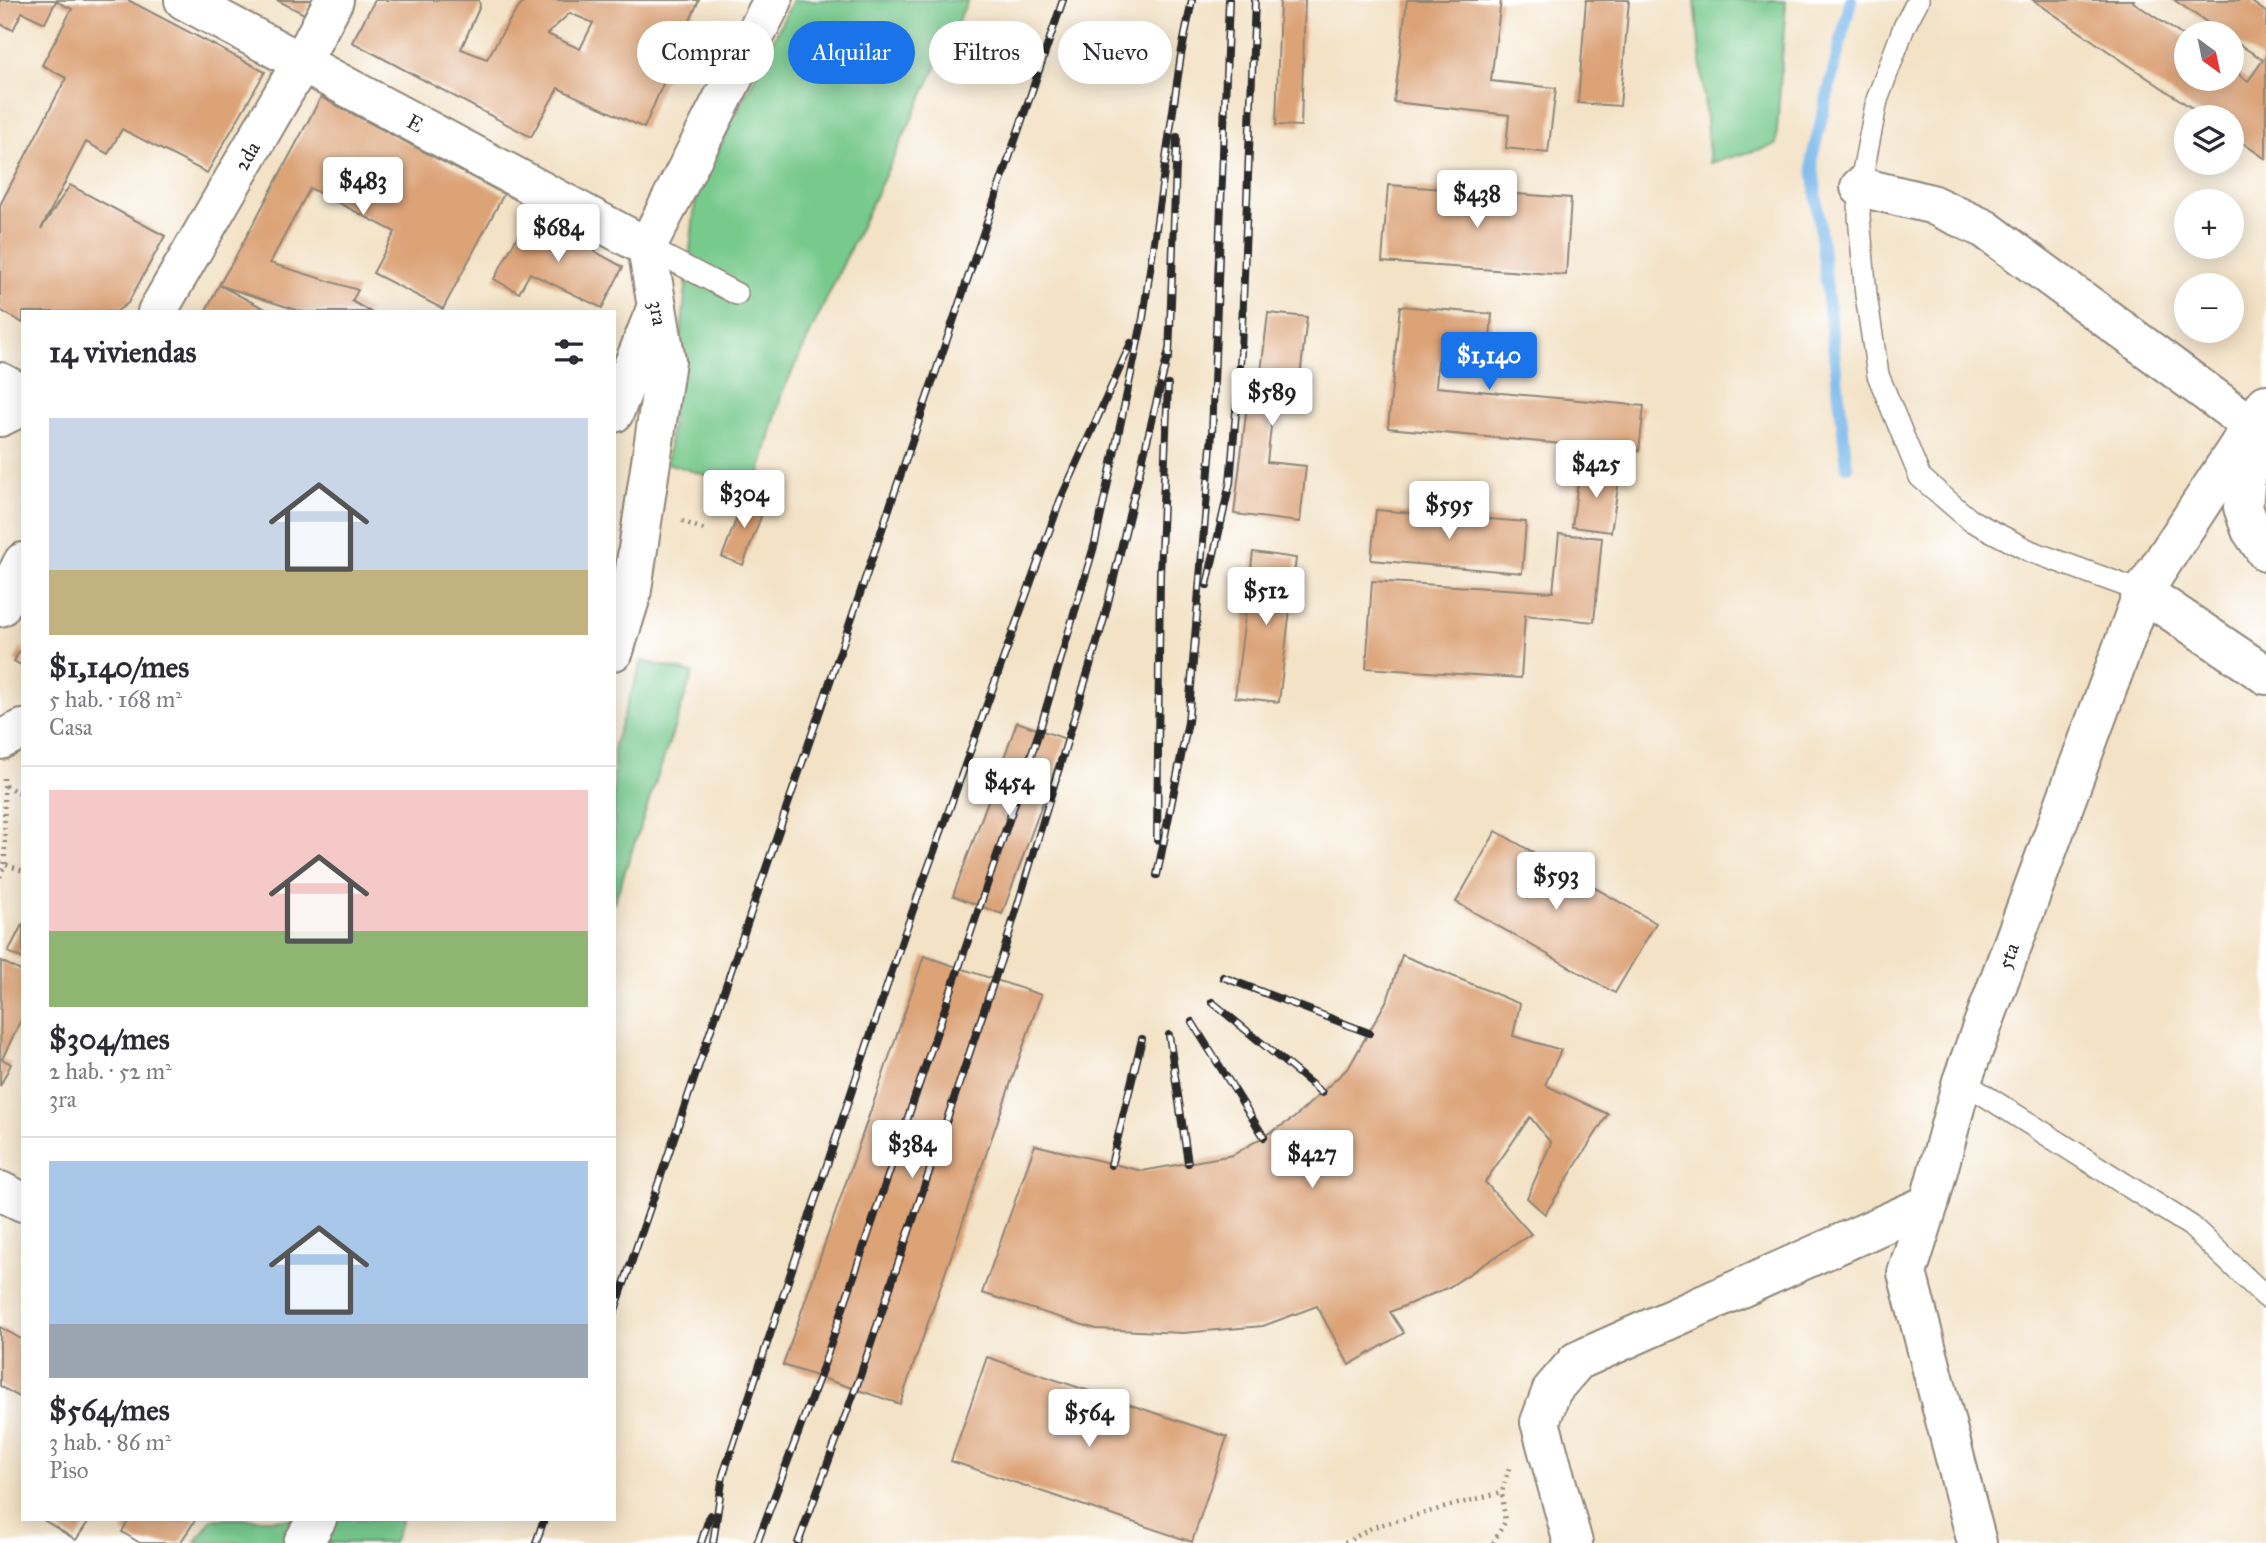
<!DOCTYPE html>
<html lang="es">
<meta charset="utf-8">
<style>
:root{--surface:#fff;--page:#f7f7f7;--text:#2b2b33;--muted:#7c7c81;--line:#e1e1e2;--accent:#1a73e8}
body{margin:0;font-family:"IM FELL Great Primer",serif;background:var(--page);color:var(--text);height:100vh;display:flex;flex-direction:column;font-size:26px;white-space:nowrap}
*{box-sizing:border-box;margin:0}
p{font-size:23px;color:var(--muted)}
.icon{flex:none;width:38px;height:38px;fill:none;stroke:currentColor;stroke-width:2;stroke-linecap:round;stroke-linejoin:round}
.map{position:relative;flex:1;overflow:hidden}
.side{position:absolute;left:21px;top:310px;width:595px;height:1211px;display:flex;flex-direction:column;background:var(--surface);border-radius:0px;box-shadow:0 4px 18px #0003}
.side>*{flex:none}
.hud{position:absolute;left:637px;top:21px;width:665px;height:63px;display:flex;gap:14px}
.needle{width:46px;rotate:147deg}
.buttons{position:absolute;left:2174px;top:21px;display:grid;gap:14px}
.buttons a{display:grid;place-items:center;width:70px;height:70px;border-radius:50%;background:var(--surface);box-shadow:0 4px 18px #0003;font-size:35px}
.price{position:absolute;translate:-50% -60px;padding:0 16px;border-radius:7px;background:#fff;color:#222;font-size:23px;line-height:46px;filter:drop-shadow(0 2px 4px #0008)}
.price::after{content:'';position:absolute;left:50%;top:42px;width:21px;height:16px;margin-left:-10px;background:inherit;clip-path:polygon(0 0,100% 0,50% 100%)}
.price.on{background:var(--accent);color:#fff}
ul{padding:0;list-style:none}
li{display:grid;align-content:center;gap:14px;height:371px;padding:0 28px}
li+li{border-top:2px solid var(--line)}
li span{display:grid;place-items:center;height:217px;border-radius:0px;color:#555}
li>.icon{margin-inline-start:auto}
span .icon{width:126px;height:126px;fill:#fffc;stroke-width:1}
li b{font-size:30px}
h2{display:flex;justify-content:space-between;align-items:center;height:84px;padding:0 28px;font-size:30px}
.tag{padding:0 24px;border-radius:32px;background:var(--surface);box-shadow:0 4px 18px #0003;font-size:24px;line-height:63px}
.tag.on{background:var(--accent);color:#fff}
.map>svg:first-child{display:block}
.green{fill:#77c98c;stroke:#517a5c;stroke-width:2}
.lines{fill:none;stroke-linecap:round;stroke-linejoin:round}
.stream{stroke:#74b5e9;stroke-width:12}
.building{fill:#dca377;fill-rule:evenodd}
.lane-casing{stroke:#8f8678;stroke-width:24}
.street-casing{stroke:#8f8678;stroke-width:42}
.path{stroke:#8f8678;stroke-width:4.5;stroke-dasharray:2 5;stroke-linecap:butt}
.lane{stroke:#fff;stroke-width:21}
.street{stroke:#fff;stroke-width:38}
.rail-casing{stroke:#2b2b2b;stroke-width:8}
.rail{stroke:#fff;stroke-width:5;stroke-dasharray:16;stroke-linecap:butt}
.labels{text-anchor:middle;stroke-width:5;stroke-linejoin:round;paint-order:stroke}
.street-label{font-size:21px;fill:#2b2b2b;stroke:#fff}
</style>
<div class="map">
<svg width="2266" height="1543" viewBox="0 0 2266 1543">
<rect width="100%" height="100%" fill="#fff"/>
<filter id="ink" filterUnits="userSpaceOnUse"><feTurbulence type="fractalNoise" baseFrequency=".0143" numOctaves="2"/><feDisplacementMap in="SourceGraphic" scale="14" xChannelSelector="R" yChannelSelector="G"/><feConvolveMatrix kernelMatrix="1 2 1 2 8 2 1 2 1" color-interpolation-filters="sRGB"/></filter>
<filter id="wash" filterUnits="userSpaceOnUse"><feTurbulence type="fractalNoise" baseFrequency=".00686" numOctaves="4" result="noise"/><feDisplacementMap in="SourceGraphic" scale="28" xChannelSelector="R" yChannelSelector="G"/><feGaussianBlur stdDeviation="1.57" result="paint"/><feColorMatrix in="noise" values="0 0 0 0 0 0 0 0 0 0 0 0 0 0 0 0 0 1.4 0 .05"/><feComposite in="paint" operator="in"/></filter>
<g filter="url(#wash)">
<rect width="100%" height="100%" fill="#f3e2c6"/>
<!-- green -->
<g class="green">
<polygon points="793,0 968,0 782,393 755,491 667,463 696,195"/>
<polygon points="1695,0 1786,0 1776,145 1710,163"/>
<polygon points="642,661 693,673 614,903 614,744"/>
<polygon points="212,1519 297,1519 283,1543 195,1543"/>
<polygon points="338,1519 402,1519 393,1543 327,1543"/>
</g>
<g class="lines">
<!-- stream -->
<polyline class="stream" points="1847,466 1812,158 1851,0"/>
</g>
<g id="blocks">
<!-- building -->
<g class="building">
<polygon points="0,0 128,0 265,72 207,173 122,129 108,154 86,142 41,229 70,185 165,236 128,303 116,312 23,312 23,323 0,310 0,205 66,78 42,65 72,9 56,1 45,23 22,12 13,30 0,24"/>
<polygon points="277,0 312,0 304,14"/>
<path d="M375 0H479L480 6 461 49 487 59 511 18 525 0H699L644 128 558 88 531 137 352 42ZM570 13 593 23 580 49 547 34Z"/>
<polygon points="1280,0 1305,0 1301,126 1276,125"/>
<polygon points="1407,0 1501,0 1491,81 1556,88 1548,153 1506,148 1509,115 1394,102"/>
<polygon points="1586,0 1629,0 1620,106 1578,103"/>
<polygon points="2033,0 2134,0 2133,2 2186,38 2186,79 2231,79 2231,69 2248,81 2263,60 2231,39 2231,33 2223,33 2174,0 2255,0 2253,3 2266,12 2266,159 2231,135 2231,117 2205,117"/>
<polygon points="321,97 504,194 443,309 373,273 395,232 310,188 270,263 358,290 352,301 371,312 303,312 219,285 271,312 205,312 219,285 237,254"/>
<polygon points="1388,185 1571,198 1566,275 1382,262"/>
<polygon points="529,215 623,267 602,308 530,273 519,293 494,279"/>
<polygon points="1400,306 1492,314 1488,365 1438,360 1436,387 1644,406 1639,451 1388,428"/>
<polygon points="1268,313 1307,317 1299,386 1276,383 1267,462 1306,466 1300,522 1234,514 1250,380 1260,381"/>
<polygon points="1580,468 1620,474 1611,532 1572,527"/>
<polygon points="745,496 766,503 743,565 722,557"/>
<polygon points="1376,510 1526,522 1522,573 1371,560"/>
<polygon points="1559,534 1602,538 1594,622 1525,615 1521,678 1366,668 1372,581 1553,592"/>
<polygon points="1253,552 1296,558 1279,702 1235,697"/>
<polygon points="23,645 23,666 14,661"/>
<polygon points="1017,722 1066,739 1002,914 953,896"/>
<polygon points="1496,831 1656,923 1615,993 1456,902"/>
<polygon points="23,923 23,959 8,952"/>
<polygon points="1402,955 1520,1004 1513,1036 1561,1050 1545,1085 1608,1114 1545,1214 1527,1198 1551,1143 1530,1117 1485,1182 1531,1234 1449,1287 1390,1312 1404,1333 1349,1365 1317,1306 1263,1326 1183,1333 1096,1329 982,1293 1035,1145 1142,1171 1233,1155 1294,1118 1349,1067 1388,998"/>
<polygon points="924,956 1041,995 900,1404 783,1365"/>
<polygon points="1,961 23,972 23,1016 2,1059 11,1064 0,1086"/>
<polygon points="0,1327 23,1340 23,1399 0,1386"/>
<polygon points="987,1357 1227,1437 1192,1542 951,1461"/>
<polygon points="42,1519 90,1519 76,1540"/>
<polygon points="129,1519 196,1519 180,1543 140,1543 122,1532"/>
</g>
</g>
</g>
<g filter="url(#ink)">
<use href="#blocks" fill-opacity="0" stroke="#8f8678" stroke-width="2"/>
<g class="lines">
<!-- lane casing -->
<g class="lane-casing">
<g id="lane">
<polyline points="1918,0 1904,27 1877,100 1860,187 1859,216 1866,295 1878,375 1920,477 1970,520 2030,551 2143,592"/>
<polyline points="647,247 737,294"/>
<polyline points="1962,1081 2191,1226 2266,1297"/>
</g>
</g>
<!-- street casing -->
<g class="street-casing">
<g id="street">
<path id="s1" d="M184 0 647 247"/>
<polyline points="1860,187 1931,204 1985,229 2251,425 2243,507 2251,530 2266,552"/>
<path id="s2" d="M157 312 301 63 334 0"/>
<polyline points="0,382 23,394"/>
<polyline points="614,413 657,306"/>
<polyline points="0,417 23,406"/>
<polyline points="2143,592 2266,675"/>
<polyline points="0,607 23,562"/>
<polyline points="614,651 631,596 666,361 647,247 773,0"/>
<polyline points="0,740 23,729"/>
<polyline points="0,1191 23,1202"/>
<polyline points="303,1543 317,1519"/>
<polyline points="1573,1543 1540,1422 1552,1390 1577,1361 1929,1204"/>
<path id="s3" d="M1977 1543 1907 1273 1929 1204 1962 1081 2143 592 2266 404"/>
</g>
</g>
<!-- path -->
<g class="path">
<polyline points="682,521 707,531"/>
<polyline points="5,786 23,794"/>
<polyline points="0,862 23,871"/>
<polyline points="0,877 5,864 4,777"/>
<polyline points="1345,1543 1373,1527 1502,1492"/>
<polyline points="1493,1543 1505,1522 1502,1492 1509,1468"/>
</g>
<!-- lane -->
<use href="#lane" class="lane"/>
<!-- street -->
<use href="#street" class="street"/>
<!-- rail casing -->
<g class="rail-casing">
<g id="rail">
<polyline points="1169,357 1177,137"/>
<polyline points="1207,585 1230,483 1241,352 1255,0"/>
<polyline points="1157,840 1160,575 1168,385"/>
<polyline points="1157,875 1188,722 1212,434 1229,0"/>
<polyline points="1223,977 1369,1033"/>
<polyline points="1212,1002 1322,1093"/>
<polyline points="1192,1022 1264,1137"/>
<polyline points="1169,1035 1188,1163"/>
<polyline points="1111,1165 1142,1039"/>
<polyline points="614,1313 1063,0"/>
<polyline points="536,1543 544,1519"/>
<polyline points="701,1543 710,1515"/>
<polyline points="713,1543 723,1475 904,935 1060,501 1131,343"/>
<polyline points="757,1543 823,1367 1040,729 1095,543 1143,318 1181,55 1192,0"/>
<polyline points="798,1543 858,1382 1003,954 1104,619 1169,350"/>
</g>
</g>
<!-- rail -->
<use href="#rail" class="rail"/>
</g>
</g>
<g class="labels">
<!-- street labels -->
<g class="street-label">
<text dy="7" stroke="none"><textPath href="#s1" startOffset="262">E</textPath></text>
<text dy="7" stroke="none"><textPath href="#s2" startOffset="180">2da</textPath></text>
<text transform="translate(658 313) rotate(81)" y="7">3ra</text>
<text dy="7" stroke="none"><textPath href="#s3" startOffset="612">5ta</textPath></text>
</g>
</g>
</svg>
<div class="buttons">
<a><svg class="needle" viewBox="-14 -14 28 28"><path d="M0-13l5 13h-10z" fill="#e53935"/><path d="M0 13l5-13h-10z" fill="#7c7c81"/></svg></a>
<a><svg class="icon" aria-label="layers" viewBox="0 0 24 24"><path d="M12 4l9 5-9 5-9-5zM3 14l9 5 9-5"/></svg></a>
<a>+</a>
<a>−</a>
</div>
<b class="price" style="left:363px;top:217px">$483</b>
<b class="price" style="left:1477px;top:230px">$438</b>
<b class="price" style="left:558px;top:264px">$684</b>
<b class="price on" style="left:1489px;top:392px">$1,140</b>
<b class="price" style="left:1272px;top:428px">$589</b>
<b class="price" style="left:1596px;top:500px">$425</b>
<b class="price" style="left:744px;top:530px">$304</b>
<b class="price" style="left:1449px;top:541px">$595</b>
<b class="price" style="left:1266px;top:627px">$512</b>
<b class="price" style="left:1009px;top:818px">$454</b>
<b class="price" style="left:1556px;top:912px">$593</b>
<b class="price" style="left:912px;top:1180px">$384</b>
<b class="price" style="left:1312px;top:1190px">$427</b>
<b class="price" style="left:1089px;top:1449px">$564</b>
<div class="hud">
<a class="tag">Comprar</a>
<a class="tag on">Alquilar</a>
<a class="tag">Filtros</a>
<a class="tag">Nuevo</a>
</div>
<section class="side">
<h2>14 viviendas<svg class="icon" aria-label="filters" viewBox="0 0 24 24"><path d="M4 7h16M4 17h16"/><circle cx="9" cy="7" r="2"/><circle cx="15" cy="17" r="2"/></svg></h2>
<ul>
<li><span style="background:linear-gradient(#c9d6e8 70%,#c2b280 0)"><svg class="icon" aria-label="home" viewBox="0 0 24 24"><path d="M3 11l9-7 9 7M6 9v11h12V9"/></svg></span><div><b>$1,140/mes</b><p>5 hab. · 168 m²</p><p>Casa</p></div></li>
<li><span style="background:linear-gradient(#f6c9c9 65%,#8fb573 0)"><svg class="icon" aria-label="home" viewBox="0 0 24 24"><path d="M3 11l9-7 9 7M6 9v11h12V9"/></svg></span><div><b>$304/mes</b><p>2 hab. · 52 m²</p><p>3ra</p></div></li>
<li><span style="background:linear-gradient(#a9c7e8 75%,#9aa5b1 0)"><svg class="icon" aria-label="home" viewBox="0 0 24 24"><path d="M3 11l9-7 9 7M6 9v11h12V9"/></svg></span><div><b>$564/mes</b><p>3 hab. · 86 m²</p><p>Piso</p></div></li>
</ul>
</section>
</div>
